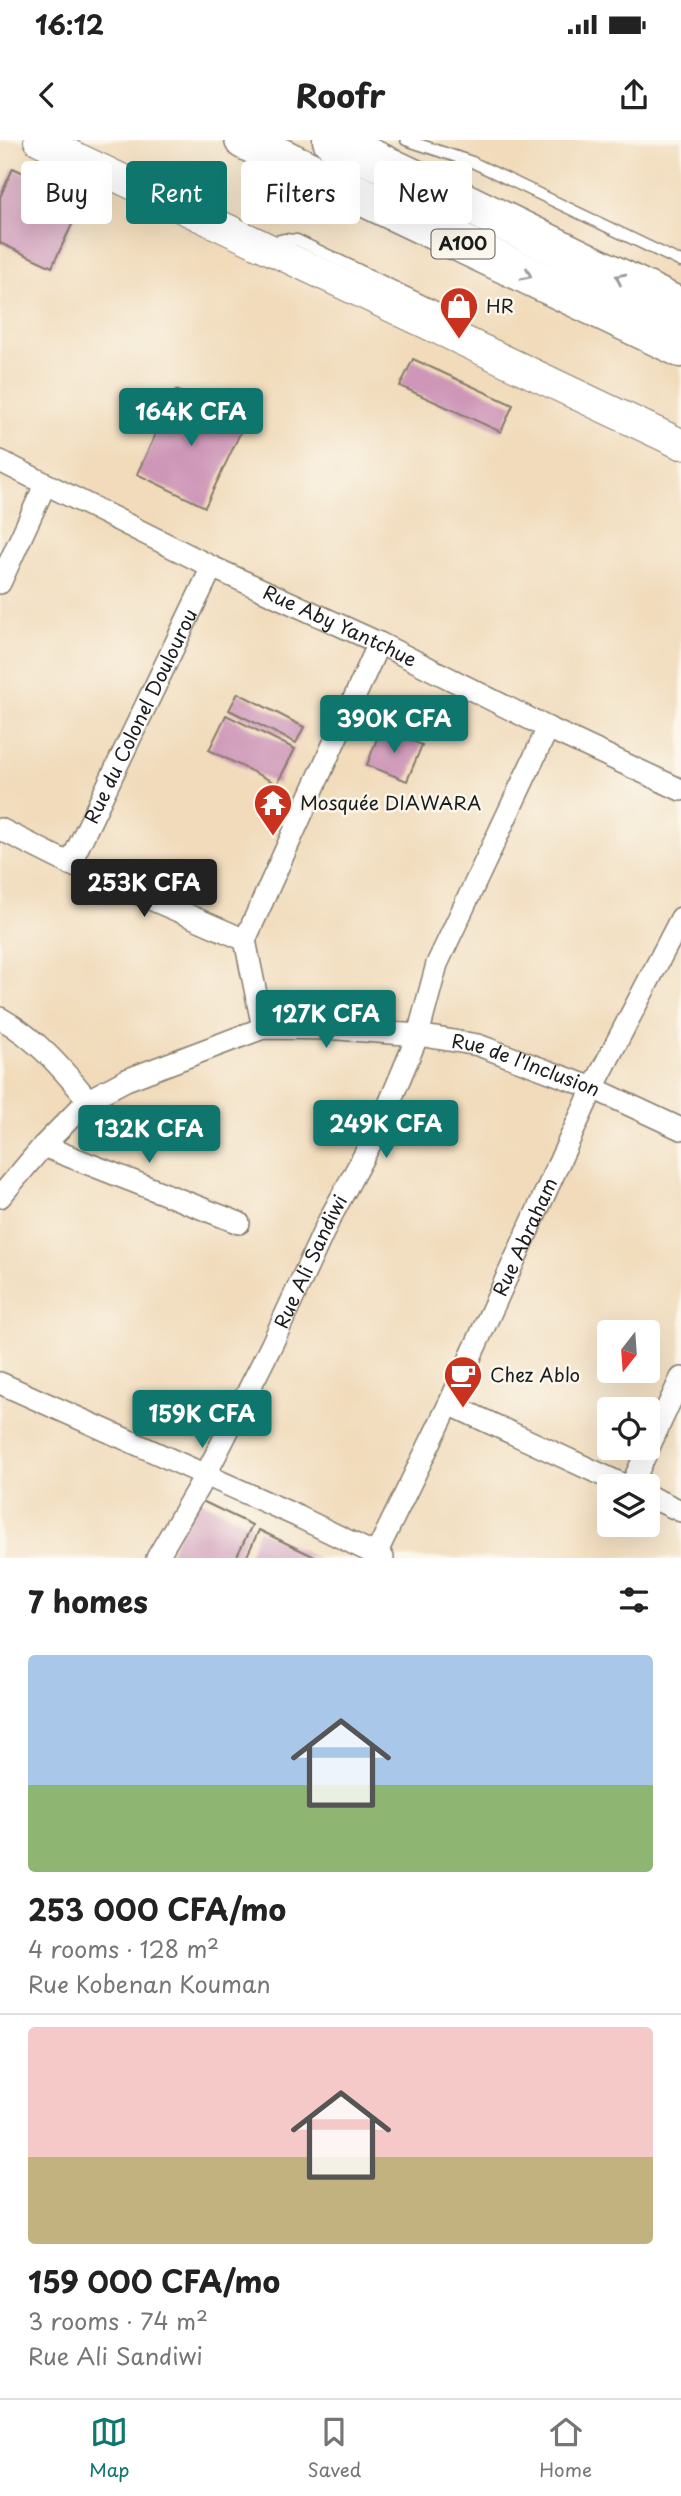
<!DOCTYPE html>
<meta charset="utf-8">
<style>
:root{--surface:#fff;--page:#f6f6f6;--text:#222;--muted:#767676;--line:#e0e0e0;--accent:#0f766e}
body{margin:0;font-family:"Playpen Sans",sans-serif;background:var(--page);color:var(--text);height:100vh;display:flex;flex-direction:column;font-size:26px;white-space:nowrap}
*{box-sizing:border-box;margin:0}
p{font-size:23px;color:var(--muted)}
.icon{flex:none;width:38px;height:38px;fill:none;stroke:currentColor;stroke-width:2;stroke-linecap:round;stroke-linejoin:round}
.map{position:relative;height:1418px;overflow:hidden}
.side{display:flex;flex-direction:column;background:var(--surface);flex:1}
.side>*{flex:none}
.banner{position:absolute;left:21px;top:21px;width:640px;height:63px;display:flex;gap:14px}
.needle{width:46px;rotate:197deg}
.tools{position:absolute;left:597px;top:1180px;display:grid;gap:14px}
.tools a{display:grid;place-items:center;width:63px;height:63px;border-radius:7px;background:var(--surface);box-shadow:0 7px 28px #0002;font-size:35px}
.price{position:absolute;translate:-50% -60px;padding:0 16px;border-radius:7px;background:var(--accent);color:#fff;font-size:23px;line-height:46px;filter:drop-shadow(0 2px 4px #0008)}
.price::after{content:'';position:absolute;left:50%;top:42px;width:21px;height:16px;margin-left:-10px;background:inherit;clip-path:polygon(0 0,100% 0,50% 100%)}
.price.on{background:#222;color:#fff}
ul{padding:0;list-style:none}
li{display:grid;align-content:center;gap:14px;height:371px;padding:0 28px}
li+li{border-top:2px solid var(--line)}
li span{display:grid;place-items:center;height:217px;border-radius:7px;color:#555}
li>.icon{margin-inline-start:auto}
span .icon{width:126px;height:126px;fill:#fffc;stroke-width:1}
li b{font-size:30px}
h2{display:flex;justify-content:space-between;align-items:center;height:84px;padding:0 28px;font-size:30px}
.tag{padding:0 24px;border-radius:7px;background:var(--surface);box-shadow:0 7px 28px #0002;font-size:24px;line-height:63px}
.tag.on{background:var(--accent);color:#fff}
.status{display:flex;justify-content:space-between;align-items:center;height:49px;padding:0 35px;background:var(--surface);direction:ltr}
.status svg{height:19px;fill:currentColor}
header{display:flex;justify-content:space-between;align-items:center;height:91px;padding:0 28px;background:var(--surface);font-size:32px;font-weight:700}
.menu{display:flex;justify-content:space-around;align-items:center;height:98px;border-top:2px solid var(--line);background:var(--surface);font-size:19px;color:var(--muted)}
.menu a{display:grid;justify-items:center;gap:4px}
.menu .on{color:var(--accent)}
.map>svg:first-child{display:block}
.building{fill:#ce97b8}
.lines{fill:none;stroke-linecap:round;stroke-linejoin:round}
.lane-casing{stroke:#867c6c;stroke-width:13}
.street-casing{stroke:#867c6c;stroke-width:24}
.secondary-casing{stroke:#867c6c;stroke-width:32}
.highway-casing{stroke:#867c6c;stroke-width:41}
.lane{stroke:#fff;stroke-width:10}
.street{stroke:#fff;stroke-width:21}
.secondary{stroke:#fff;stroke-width:30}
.highway{stroke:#fff;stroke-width:38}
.oneway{stroke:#999}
.labels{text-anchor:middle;stroke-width:5;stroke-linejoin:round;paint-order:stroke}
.shield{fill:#fbf7ec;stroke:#5f5e5a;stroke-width:2}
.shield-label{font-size:18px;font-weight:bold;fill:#1c1c1c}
.poi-label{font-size:19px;fill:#1c1c1c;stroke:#fbf7ec;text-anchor:start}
.street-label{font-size:19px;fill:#1c1c1c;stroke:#fbf7ec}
</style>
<div class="status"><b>16:12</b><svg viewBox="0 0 49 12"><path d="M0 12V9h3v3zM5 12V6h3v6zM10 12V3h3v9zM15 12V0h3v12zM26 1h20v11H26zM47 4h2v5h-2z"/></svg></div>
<header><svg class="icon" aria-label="back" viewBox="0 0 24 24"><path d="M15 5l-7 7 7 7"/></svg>Roofr<svg class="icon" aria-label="share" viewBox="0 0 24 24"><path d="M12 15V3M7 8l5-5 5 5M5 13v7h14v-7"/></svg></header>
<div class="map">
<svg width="681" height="1418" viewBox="0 0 681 1418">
<rect width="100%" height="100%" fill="#fbf7ec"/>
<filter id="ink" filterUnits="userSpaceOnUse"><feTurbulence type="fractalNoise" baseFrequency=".0143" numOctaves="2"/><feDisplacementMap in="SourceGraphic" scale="14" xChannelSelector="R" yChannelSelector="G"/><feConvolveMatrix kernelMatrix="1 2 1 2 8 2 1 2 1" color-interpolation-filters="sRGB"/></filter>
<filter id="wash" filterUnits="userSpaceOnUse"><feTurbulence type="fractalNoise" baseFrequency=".00686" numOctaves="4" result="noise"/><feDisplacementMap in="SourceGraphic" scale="28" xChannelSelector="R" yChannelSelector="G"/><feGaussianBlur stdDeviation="1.57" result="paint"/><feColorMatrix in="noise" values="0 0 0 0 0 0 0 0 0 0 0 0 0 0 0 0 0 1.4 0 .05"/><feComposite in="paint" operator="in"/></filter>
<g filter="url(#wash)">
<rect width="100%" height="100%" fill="#f1dbbb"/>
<g id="blocks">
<!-- building -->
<g class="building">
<polygon points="13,28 83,61 52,127 0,103 0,57"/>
<polygon points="413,219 513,265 501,292 400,246"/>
<polygon points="176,250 245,283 205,367 137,334"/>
<polygon points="238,553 304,587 296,603 229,570"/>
<polygon points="226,575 295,609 277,644 209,610"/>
<polygon points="381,588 422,605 407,641 367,625"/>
<polygon points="196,1358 252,1385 236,1418 167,1418"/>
<polygon points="259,1390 317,1418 246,1418"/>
</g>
</g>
</g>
<g filter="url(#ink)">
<use href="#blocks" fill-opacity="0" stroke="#867c6c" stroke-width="2"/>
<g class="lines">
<!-- lane casing -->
<g class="lane-casing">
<g id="lane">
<polyline points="406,0 472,22 681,122"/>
<polyline points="272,102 284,99 297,100 440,169 456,190"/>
</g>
</g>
<!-- street casing -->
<g class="street-casing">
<g id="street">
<path id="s1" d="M0 321 212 427 379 503 548 588 681 650"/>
<polyline points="0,443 45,345"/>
<polyline points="0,689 70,724 245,800 263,888"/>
<path id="s2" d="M70 724 212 427"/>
<polyline points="245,800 379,503"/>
<path d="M0 878C36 898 62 928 88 960"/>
<polyline points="43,1006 239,1083"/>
<path id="s3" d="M0 1057 43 1006 88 960 126 940 263 888 339 889 418 895 478 905 593 948 681 989"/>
<polyline points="0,1243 297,1376 383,1418"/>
<polyline points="449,1264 626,1346"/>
<polyline points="631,1346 681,1238"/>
<polyline points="648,1356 681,1371"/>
<path id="s4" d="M157 1418 206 1334 272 1204 329 1080 379 988 418 895 437 824 548 588"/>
<path id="s5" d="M374 1418 449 1264 593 948 681 778"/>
</g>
</g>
<!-- secondary casing -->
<g class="secondary-casing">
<polyline id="secondary" points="39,0 681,304"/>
</g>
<!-- highway casing -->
<g class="highway-casing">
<g id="highway">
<polyline points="244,0 681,208"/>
<polyline points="332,0 464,62 681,168"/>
</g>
</g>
<!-- lane -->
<use href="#lane" class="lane"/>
<!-- street -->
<use href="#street" class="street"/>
<!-- secondary -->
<use href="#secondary" class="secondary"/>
<!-- highway -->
<use href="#highway" class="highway"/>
</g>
<!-- one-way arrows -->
<defs><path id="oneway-chevron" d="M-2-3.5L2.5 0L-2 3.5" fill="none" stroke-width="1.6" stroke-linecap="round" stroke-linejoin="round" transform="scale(1.75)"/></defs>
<g class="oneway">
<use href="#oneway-chevron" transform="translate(527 135) rotate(26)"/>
<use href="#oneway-chevron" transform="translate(620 138) rotate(-154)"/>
</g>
</g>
<!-- icons -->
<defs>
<g id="shop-pin" transform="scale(2.0125)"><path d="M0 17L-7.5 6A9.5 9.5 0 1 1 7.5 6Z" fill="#c8321e" stroke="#fbf7ec"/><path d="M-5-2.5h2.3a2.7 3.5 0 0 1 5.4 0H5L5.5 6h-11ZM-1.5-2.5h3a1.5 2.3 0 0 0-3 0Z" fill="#fff"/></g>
<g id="temple-pin" transform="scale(2.0125)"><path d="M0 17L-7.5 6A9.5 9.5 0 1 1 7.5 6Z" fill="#c8321e" stroke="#fbf7ec"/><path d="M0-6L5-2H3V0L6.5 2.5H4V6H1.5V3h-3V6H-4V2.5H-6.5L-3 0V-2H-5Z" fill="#fff"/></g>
<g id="cafe-pin" transform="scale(2.0125)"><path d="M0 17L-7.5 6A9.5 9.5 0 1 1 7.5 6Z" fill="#c8321e" stroke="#fbf7ec"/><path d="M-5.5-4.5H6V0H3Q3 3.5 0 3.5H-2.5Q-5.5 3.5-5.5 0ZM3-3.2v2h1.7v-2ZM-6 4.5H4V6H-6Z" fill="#fff"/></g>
</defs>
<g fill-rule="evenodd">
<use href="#shop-pin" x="459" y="166"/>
<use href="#temple-pin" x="273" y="663"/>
<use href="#cafe-pin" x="463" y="1235"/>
</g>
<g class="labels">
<!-- shield labels -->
<rect class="shield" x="431.5" y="89.5" width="63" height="29" rx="5"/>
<g class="shield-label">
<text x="463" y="110">A100</text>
</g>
<!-- poi labels -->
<g class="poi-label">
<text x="486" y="173">HR</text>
<text x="300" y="670">Mosquée DIAWARA</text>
<text x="490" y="1242">Chez Ablo</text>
</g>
<!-- street labels -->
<g class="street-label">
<text dy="7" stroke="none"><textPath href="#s1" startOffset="378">Rue Aby Yantchue</textPath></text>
<text dy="7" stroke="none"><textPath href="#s2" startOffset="164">Rue du Colonel Doulourou</textPath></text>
<text dy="7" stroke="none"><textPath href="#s3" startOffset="588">Rue de l'Inclusion</textPath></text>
<text dy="7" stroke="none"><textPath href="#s5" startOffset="355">Rue Abraham</textPath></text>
<text dy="7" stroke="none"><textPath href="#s4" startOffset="334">Rue Ali Sandiwi</textPath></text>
</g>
</g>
</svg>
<div class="tools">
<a><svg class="needle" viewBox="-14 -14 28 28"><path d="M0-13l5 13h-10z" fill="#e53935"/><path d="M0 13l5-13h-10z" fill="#767676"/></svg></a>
<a><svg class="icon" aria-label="locate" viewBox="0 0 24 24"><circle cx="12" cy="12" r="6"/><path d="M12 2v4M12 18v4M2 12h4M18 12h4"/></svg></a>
<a><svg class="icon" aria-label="layers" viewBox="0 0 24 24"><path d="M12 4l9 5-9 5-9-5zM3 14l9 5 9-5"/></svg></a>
</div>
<b class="price" style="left:191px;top:308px">164K CFA</b>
<b class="price" style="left:394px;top:615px">390K CFA</b>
<b class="price on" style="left:144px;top:779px">253K CFA</b>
<b class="price" style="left:326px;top:910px">127K CFA</b>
<b class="price" style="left:386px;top:1020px">249K CFA</b>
<b class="price" style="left:149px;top:1025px">132K CFA</b>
<b class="price" style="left:202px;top:1310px">159K CFA</b>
<div class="banner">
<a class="tag">Buy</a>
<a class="tag on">Rent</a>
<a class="tag">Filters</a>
<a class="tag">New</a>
</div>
</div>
<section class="side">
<h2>7 homes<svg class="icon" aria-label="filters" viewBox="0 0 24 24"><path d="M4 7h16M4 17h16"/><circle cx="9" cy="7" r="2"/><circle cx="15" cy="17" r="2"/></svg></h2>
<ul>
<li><span style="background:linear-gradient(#a9c7e8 60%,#8fb573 0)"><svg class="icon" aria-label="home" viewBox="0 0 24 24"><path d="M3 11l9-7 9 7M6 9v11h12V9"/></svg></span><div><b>253 000 CFA/mo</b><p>4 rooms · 128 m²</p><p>Rue Kobenan Kouman</p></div></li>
<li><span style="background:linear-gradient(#f6c9c9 60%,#c2b280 0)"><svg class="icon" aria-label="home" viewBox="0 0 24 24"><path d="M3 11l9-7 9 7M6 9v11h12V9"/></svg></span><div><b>159 000 CFA/mo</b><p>3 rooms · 74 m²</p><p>Rue Ali Sandiwi</p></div></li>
</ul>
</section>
<nav class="menu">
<a class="on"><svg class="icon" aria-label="map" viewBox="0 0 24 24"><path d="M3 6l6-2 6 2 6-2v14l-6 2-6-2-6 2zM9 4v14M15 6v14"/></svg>Map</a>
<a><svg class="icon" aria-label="saved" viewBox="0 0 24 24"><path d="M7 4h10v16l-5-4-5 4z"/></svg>Saved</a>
<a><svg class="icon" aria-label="home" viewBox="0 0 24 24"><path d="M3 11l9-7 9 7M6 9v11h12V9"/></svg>Home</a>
</nav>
